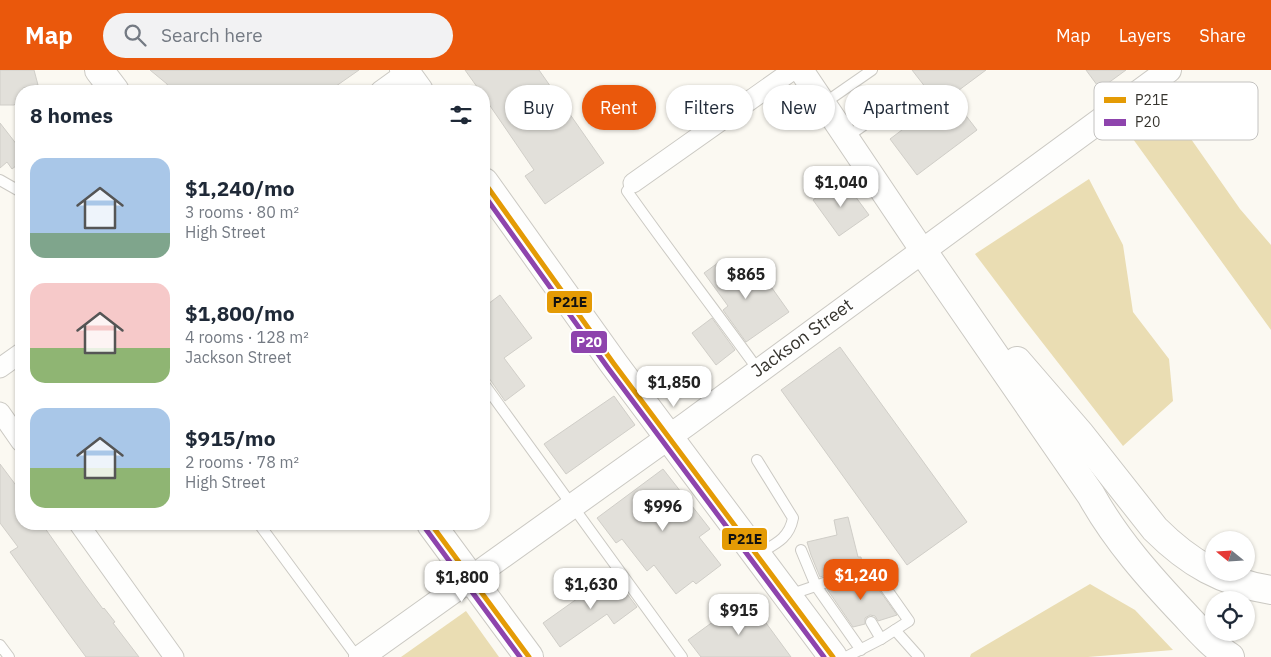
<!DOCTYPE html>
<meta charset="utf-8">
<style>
:root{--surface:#fff;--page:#f2f2f3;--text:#1f2937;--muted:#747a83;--accent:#ea580c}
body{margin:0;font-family:"IBM Plex Sans",sans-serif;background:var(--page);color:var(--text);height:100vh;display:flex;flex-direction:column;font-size:19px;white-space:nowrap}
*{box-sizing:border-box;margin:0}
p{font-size:16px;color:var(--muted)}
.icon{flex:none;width:28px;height:28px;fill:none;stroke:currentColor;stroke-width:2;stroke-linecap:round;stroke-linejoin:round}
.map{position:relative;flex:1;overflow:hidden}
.details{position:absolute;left:15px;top:15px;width:475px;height:445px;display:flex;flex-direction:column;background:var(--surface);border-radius:20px;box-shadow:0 1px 4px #0004}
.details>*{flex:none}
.guide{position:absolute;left:505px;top:15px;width:475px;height:45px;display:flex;gap:10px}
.needle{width:32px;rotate:288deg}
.controls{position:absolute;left:1205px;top:461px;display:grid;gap:10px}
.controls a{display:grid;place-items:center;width:50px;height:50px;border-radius:50%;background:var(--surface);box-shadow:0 1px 4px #0004;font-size:25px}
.price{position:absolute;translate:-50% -42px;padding:0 11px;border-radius:10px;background:#fff;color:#222;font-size:16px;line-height:32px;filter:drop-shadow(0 1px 2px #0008)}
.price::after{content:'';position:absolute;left:50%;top:30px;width:15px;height:11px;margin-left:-8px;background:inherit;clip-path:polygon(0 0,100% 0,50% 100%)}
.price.active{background:var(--accent);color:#fff}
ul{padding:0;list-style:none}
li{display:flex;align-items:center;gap:15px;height:125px;padding:0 15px}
li span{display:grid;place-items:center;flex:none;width:140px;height:100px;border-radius:15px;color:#555}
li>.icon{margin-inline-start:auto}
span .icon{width:60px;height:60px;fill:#fffc;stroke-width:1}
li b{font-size:21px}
h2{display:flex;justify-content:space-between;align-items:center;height:60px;padding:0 15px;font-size:21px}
.chip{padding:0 18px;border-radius:22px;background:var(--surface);box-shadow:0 1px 4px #0004;font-size:18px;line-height:45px}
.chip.active{background:var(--accent);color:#fff}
header{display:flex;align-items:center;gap:30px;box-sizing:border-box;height:70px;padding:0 25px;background:var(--accent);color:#fff}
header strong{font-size:24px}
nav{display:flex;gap:28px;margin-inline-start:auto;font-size:18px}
.search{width:350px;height:45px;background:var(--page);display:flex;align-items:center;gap:12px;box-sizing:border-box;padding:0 18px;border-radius:28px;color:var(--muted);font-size:19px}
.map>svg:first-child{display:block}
.green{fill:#eaddb3}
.building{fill:#e2e0da;stroke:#d0cec8}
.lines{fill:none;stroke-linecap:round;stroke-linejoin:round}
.service-casing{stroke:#cbc9c3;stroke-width:12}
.minor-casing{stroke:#cbc9c3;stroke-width:21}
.tertiary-casing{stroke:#cbc9c3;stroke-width:26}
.secondary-casing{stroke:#cbc9c3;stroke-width:30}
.motorway-casing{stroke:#cbc9c3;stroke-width:30}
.service{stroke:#fefefd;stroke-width:10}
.minor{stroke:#fefefd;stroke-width:19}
.tertiary{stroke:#fefefd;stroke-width:24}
.secondary{stroke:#fefefd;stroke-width:28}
.motorway{stroke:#fefefd;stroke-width:28}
.bus-1-casing{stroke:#fff;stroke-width:9}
.bus-2-casing{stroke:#fff;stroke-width:9}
.bus-1{stroke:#e49b05;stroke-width:5}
.bus-2{stroke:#8e44ad;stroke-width:5}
.labels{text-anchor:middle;stroke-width:4;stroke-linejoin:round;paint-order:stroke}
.street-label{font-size:18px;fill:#36342e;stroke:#fff}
.key{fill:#fff;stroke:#c3c2c0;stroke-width:1}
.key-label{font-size:14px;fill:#36342e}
.line-badge{stroke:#fff;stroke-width:2}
.badge-label{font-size:14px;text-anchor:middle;font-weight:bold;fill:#fff}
.pale-badge-label{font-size:14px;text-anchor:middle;font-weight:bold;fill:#111}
</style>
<header>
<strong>Map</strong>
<div class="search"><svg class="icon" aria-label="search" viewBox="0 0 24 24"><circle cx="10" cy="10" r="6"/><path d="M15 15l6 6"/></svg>Search here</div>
<nav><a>Map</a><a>Layers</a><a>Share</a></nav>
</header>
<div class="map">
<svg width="1271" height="587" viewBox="0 0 1271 587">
<rect width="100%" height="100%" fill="#fbf9f2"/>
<!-- green -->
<g class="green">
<polygon points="1170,39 1240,139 1271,175 1271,260 1133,69"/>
<polygon points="1089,109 1123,175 1133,242 1169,289 1173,331 1123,376 1024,249 975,184"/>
<polygon points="1090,514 1135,540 1173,580 1088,587 970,587 971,584"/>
<polygon points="466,541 499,587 401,587"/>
</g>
<!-- building -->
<g class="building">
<polygon points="0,0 34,0 38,15 23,18 21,28 19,32 14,35 0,35"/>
<polygon points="150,0 359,0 329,21 170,21 167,14"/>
<polygon points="465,0 539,0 604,93 545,134 525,106 534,100 484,27 484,21 480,21"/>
<polygon points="912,0 986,0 951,26 977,60 917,105 890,69 935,35 923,20 926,18"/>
<polygon points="1086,0 1126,0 1100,19"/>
<polygon points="0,53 21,80 21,92 12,99 7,92 0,98"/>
<polygon points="844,111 869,145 839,166 813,130 834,114 836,117"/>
<polygon points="722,190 728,199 732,196 738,205 748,198 760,216 767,211 789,242 746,272 723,240 728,236 704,203"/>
<polygon points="500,225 532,268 504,288 525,316 505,331 484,301 484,237"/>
<polygon points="712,248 735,280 716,295 692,263"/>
<polygon points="840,277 967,452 907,495 781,320"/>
<polygon points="614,326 635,355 566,404 544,374"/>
<polygon points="0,394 21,422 21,454 42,454 83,512 103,539 104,538 115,552 113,553 139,587 86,587 69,564 10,482 18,477 0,453"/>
<polygon points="663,399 710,459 699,467 721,495 696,514 693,511 676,524 654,495 647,501 622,469 616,473 597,448"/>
<polygon points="848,447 858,487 861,487 862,493 820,507 811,485 807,472 837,465 834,450"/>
<polygon points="612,504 637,537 614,554 607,544 560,577 543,553"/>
<polygon points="865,506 866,511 872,510 897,545 878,551 875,546 870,545 865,548 865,554 853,557 827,519"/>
<polygon points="747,527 791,587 701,587 688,570"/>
</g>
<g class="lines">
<!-- service casing -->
<g class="service-casing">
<g id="service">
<polyline points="823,34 872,0"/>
<polyline points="847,67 912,21"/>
<polyline points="0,110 21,122"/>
<path d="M633 113 627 121C670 182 715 240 759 301"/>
<polyline points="484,314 682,587"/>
<path d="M757 390 793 448C789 469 775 474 758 484"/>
<polyline points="259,454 357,587"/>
<polyline points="801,480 816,516 861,580"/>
<polyline points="789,525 871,497 909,551 881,569 846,587"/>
<polyline points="871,552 881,569"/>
<polyline points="895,560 919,587"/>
<polyline points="0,575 9,587"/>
</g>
</g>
<!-- minor casing -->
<g class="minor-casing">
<g id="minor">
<polyline points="380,21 409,0"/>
<polyline points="633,113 793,0"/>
<polyline points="0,298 21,283"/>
<polyline points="0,342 21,372"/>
<polyline points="79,454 174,587"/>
</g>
</g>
<!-- tertiary casing -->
<g class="tertiary-casing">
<g id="tertiary">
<polyline points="801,0 922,180"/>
<polyline points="361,587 687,354 1169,0"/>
</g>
</g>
<!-- secondary casing -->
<g class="secondary-casing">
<g id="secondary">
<polyline points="99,0 115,21"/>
<polyline points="404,0 419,21"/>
<polyline points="484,112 614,294 833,587"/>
<polyline points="431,454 529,587"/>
</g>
</g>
<!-- motorway casing -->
<g class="motorway-casing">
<g id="motorway">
<path d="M922 180 1091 425C1116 470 1150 508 1185 545 1199 560 1213 576 1230 587"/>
<path d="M1017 291 1080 364 1155 459C1189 493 1222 512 1271 520"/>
</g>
</g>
<!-- service -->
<use href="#service" class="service"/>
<!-- minor -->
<use href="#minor" class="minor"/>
<!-- tertiary -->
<use href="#tertiary" class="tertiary"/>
<!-- secondary -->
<use href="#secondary" class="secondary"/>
<!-- motorway -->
<use href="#motorway" class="motorway"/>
<!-- bus-1 casing -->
<g class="bus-1-casing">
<g id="bus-1">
<polyline points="484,112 614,294 833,587"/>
<polyline points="431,454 529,587"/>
</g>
</g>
<!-- bus-2 casing -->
<g class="bus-2-casing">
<g id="bus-2">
<polyline points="484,125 608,298 824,587"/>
<polyline points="425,458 520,587"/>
</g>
</g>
<!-- bus-1 -->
<use href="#bus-1" class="bus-1"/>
<!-- bus-2 -->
<use href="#bus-2" class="bus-2"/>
</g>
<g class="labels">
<!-- street labels -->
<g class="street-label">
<text transform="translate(802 268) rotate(-36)" y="6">Jackson Street</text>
</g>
</g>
<!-- legend -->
<rect x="1094" y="12" width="164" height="58" rx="8" class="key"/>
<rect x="1104" y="27" width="22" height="6" fill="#e49b05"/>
<rect x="1104" y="49" width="22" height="7" fill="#8e44ad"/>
<g class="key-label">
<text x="1135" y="35">P21E</text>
<text x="1135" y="57">P20</text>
</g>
<g class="line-badge">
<rect x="546" y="220" width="47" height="24" rx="5" fill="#e49b05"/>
<rect x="570" y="260" width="38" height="24" rx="5" fill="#8e44ad"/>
<rect x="721" y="457" width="47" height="24" rx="5" fill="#e49b05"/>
</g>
<g class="badge-label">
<text x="589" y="277">P20</text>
</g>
<g class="pale-badge-label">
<text x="570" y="237">P21E</text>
<text x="745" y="474">P21E</text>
</g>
</svg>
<div class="controls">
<a><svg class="needle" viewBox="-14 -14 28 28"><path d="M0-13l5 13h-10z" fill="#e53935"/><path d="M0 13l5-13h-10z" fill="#747a83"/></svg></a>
<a><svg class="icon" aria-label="locate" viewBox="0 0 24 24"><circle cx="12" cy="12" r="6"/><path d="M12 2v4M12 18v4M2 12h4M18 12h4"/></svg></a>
</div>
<b class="price" style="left:841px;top:138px">$1,040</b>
<b class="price" style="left:746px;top:230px">$865</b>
<b class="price" style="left:674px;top:338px">$1,850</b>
<b class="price" style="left:663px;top:462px">$996</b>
<b class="price active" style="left:861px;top:531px">$1,240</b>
<b class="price" style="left:462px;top:533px">$1,800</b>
<b class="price" style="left:591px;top:540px">$1,630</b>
<b class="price" style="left:739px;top:566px">$915</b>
<div class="guide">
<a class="chip">Buy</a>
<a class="chip active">Rent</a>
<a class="chip">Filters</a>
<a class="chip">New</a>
<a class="chip">Apartment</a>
</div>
<section class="details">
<h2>8 homes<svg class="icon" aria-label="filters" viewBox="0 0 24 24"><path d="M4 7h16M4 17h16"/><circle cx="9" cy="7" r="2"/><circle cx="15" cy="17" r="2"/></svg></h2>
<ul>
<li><span style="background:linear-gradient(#a9c7e8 75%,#7fa58c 0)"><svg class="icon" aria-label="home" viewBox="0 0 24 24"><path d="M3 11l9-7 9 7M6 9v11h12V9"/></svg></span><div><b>$1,240/mo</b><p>3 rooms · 80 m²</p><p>High Street</p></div></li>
<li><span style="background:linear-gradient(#f6c9c9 65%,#8fb573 0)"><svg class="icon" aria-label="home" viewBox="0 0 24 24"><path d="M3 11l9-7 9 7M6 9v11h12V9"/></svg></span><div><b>$1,800/mo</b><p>4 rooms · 128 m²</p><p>Jackson Street</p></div></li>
<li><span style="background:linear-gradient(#a9c7e8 60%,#8fb573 0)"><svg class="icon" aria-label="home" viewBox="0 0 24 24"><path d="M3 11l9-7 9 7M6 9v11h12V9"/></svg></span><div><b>$915/mo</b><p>2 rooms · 78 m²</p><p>High Street</p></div></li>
</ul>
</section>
</div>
